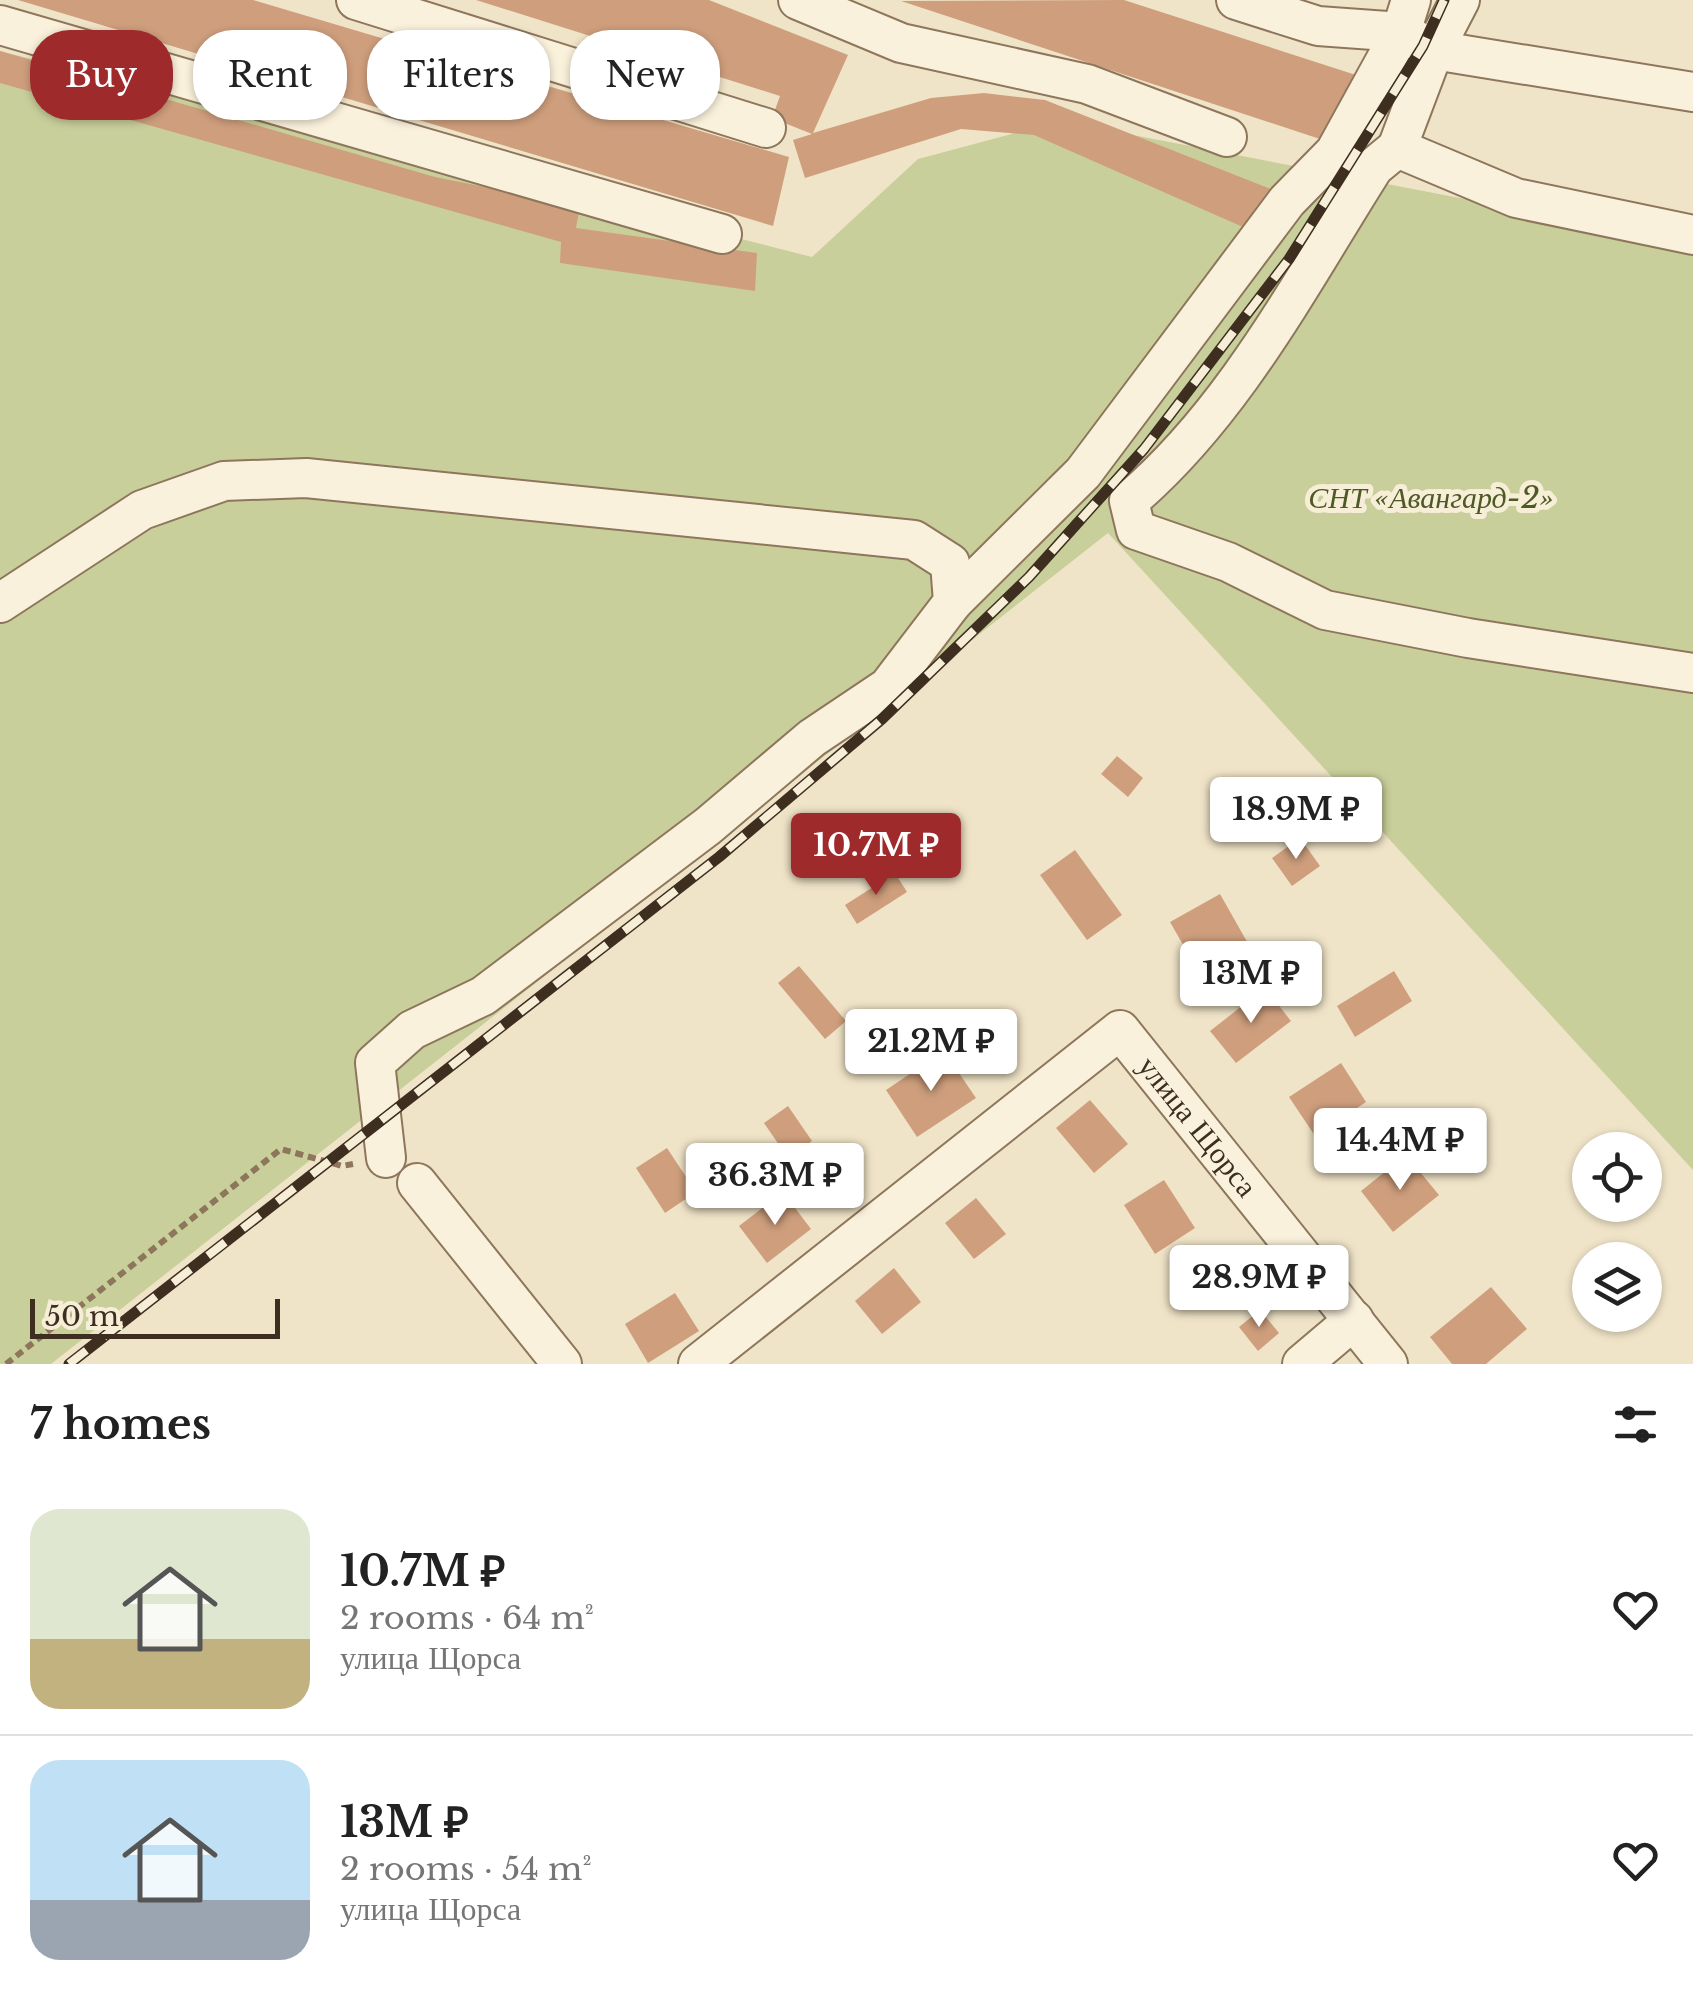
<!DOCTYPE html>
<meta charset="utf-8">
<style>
:root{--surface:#fff;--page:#f6f6f6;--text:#222;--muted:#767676;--line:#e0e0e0;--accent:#9e2a2b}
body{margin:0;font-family:"Libre Baskerville",serif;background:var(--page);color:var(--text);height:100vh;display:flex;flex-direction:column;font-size:38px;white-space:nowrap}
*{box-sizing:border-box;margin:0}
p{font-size:32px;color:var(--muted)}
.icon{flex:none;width:55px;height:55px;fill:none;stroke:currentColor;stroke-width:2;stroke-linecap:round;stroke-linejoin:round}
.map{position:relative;height:1364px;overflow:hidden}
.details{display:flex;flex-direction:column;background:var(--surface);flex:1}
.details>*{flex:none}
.guide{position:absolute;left:30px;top:30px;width:1000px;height:90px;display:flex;gap:20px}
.fabs{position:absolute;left:1572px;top:1132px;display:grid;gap:20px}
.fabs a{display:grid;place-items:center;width:90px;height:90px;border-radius:50%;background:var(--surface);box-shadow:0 2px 8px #0004;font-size:50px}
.scale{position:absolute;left:30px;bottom:25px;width:250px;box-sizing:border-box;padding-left:10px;border:5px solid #3d2e20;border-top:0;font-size:28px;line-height:35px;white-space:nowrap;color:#3d2e20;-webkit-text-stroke:8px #f7eed8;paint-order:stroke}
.price{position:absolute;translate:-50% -85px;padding:0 22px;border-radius:10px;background:#fff;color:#222;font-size:32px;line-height:65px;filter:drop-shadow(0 2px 5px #0008)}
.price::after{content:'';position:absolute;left:50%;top:60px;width:30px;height:22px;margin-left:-15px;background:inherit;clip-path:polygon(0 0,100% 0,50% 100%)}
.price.current{background:var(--accent);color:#fff}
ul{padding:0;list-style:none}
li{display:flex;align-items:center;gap:30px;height:250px;padding:0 30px}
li+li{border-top:2px solid var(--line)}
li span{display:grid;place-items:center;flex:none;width:280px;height:200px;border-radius:30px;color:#555}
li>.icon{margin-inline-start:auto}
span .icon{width:120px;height:120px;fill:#fffc;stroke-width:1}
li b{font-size:42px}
h2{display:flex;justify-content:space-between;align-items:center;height:120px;padding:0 30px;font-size:42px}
.pill{padding:0 35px;border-radius:40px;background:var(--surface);box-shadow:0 2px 8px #0004;font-size:35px;line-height:90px}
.pill.current{background:var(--accent);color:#fff}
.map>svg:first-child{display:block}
.green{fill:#c9cf9b}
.building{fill:#cf9f7d}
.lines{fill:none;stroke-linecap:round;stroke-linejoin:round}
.minor-casing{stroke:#8d765c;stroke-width:42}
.path{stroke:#8d765c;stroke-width:6;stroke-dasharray:8 5;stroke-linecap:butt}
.minor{stroke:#faf1dc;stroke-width:38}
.rail-casing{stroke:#3d2e20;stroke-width:11}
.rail{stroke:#f7eed8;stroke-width:8;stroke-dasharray:22;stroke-linecap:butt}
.labels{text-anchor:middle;stroke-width:10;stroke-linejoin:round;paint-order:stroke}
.park-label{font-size:30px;font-style:italic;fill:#4d5a26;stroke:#f7eed8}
.street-label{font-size:30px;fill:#3d2e20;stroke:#f7eed8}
</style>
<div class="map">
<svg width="1693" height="1364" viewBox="0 0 1693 1364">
<rect width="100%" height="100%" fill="#f0e4c8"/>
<!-- green -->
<polygon class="green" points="0,51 812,257 918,159 1060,121 1693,243 1693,1170 1108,533 51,1364 0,1364"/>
<!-- building -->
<g class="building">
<polygon points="18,0 253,0 462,62 466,53 524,70 524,79 789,157 773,226"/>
<polygon points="476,0 709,0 848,55 813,133 931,98 984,93 1045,100 1276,191 1252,231 1034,135 961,129 805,178 793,140 812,134 772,118 780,96"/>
<polygon points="1124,0 1359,76 1332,143 901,1"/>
<polygon points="0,51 435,177 580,206 576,228 757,253 755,291 560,263 561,242 0,83"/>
<polygon points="1117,756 1143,778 1128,797 1101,774"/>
<polygon points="1300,838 1320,866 1292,886 1272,858"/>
<polygon points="1075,850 1122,915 1087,940 1040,875"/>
<polygon points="895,873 907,892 857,924 845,905"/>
<polygon points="1220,894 1250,947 1201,976 1170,922"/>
<polygon points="799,966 846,1021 825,1039 778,983"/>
<polygon points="1394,971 1412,1001 1355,1037 1337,1006"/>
<polygon points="1265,988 1291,1021 1236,1063 1210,1031"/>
<polygon points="944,1051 976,1098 917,1137 886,1090"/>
<polygon points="1341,1063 1366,1102 1315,1136 1289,1097"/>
<polygon points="1090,1100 1128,1144 1094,1173 1056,1128"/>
<polygon points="788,1106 812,1141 788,1158 764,1123"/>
<polygon points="667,1148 696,1192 665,1213 636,1168"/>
<polygon points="1406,1155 1439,1195 1393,1232 1361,1191"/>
<polygon points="1164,1180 1195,1228 1155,1254 1124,1205"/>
<polygon points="783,1192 811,1229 767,1263 739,1226"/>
<polygon points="976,1198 1006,1234 974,1259 945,1223"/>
<polygon points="1216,1256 1239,1285 1218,1301 1196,1271"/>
<polygon points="894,1268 921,1302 882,1334 855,1301"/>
<polygon points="1491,1287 1527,1329 1486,1364 1452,1364 1430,1337"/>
<polygon points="675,1293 699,1331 648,1363 625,1324"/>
<polygon points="1260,1310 1279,1333 1258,1351 1239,1327"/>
</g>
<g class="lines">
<!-- minor casing -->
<g class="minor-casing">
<g id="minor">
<polyline points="356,0 766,128"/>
<polyline points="798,0 901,43 1087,84 1227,137"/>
<polyline points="1236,0 1318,26 1401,32 1434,50 1397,148 1516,198 1693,235"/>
<polyline points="1460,0 1434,50 1693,92"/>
<polyline points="0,25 722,234"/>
<path d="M1397 148 1374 167C1301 282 1234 412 1129 501L1136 530 1228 562 1325 610 1468 638 1693 673"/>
<polyline points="953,602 1083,473 1287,201 1335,152 1401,32 1411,0"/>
<polyline points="0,603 142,510 224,481 306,478 914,540 950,563 953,602 888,687 812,738 708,826 483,996 412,1030 375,1063 386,1158"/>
<polyline points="417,1183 562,1364"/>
<path id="s1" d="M698 1364 1120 1030 1388 1364"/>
<polyline points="1302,1364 1354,1320"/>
</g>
</g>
<!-- path -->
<polyline class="path" points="6,1364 281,1149 342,1166 353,1164"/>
<!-- minor -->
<use href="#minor" class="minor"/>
<!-- rail casing -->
<g class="rail-casing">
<polyline id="rail" points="69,1364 719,857 882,719 1029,577 1144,449 1289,259 1423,46 1444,0"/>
</g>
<!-- rail -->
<use href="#rail" class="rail"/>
</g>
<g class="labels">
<!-- park labels -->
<g class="park-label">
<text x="1431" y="508">СНТ «Авангард-2»</text>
</g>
<!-- street labels -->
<g class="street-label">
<text dy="10" stroke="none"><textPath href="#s1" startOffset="662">улица Щорса</textPath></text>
</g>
</g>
</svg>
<div class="fabs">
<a><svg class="icon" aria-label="locate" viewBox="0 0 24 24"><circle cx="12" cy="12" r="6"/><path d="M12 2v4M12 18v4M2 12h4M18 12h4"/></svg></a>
<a><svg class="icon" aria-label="layers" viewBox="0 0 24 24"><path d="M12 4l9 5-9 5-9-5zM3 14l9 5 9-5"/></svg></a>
</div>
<div class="scale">50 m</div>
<b class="price" style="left:1296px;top:862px">18.9M ₽</b>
<b class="price current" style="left:876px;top:898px">10.7M ₽</b>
<b class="price" style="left:1251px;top:1026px">13M ₽</b>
<b class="price" style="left:931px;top:1094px">21.2M ₽</b>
<b class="price" style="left:1400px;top:1193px">14.4M ₽</b>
<b class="price" style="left:775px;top:1228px">36.3M ₽</b>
<b class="price" style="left:1259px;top:1330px">28.9M ₽</b>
<div class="guide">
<a class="pill current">Buy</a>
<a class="pill">Rent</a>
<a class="pill">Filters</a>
<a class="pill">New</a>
</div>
</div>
<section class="details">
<h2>7 homes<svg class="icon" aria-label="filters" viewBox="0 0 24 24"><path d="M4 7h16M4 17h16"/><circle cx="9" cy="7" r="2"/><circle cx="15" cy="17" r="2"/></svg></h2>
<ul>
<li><span style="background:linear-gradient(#dfe7d0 65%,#c2b280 0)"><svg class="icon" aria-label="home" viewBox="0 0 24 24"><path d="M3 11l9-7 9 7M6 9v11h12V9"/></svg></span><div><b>10.7M ₽</b><p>2 rooms · 64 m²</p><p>улица Щорса</p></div><svg class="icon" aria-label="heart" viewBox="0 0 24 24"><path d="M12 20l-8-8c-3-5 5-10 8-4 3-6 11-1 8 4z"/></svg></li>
<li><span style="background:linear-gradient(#bfe0f5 70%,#9aa5b1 0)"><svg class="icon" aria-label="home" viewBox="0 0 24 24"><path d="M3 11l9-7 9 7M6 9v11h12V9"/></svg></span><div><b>13M ₽</b><p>2 rooms · 54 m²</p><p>улица Щорса</p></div><svg class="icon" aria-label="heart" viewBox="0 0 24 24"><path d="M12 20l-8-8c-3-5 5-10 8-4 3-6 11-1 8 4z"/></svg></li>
</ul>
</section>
